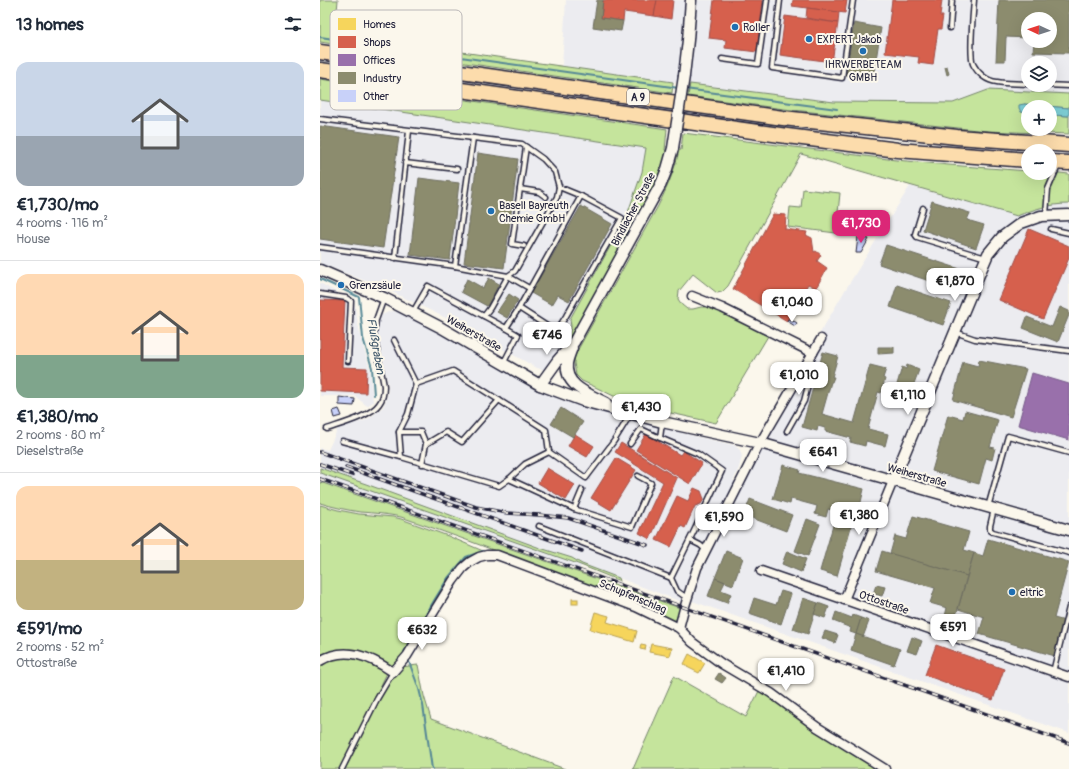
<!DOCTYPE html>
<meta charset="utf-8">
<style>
:root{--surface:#fff;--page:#f2f2f3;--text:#1f2937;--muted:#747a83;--line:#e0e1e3;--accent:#db2777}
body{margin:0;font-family:Pangolin,sans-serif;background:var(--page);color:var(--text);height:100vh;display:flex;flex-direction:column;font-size:15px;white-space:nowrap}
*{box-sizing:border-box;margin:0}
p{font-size:13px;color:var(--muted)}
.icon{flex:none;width:22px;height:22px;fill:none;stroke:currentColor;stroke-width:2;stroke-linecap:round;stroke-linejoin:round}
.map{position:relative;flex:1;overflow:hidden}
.panel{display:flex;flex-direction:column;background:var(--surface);width:320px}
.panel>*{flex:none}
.needle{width:26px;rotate:273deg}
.tools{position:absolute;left:701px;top:12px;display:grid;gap:8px}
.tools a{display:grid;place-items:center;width:36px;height:36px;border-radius:50%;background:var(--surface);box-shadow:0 4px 16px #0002;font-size:20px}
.price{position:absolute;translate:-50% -34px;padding:0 9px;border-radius:8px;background:#fff;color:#222;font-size:13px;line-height:26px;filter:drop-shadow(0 1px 2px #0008)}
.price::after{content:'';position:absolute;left:50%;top:24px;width:12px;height:9px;margin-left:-6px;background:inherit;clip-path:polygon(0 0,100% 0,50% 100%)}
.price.active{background:var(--accent);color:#fff}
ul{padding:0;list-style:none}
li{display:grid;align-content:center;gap:8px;height:212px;padding:0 16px}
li+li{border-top:1px solid var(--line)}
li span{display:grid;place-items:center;height:124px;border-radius:12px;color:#555}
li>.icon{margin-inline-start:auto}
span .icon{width:72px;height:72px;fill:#fffc;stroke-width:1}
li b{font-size:17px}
h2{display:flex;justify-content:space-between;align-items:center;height:48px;padding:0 16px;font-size:17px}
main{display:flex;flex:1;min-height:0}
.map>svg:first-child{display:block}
.built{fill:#ececf0;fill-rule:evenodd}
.green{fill:#c5e49c;stroke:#74836c}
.water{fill:#7bccd3;stroke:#578896}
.homes{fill:#f6d55c;stroke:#b69f52}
.shops{fill:#d6604d;stroke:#a04d48}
.offices{fill:#9970ab;stroke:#755989}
.industry{fill:#8c8c6e;stroke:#6c6c5f}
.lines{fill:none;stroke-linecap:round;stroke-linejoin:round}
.stream{stroke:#578896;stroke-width:2}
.building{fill:#c8d1f9;stroke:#22223b}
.service-casing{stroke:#22223b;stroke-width:7}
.minor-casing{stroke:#22223b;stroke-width:11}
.tertiary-casing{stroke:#22223b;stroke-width:13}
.motorway-casing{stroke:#22223b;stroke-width:17}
.service{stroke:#fbf7ec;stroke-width:4}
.minor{stroke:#fbf7ec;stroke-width:8}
.tertiary{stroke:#fbf7ec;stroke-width:10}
.motorway{stroke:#fcdcac;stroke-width:14}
.rail-casing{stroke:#22223b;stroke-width:3.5}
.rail{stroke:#fbf7ec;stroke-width:2;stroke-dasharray:6;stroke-linecap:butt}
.tertiary-bridge-casing{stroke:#22223b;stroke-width:13;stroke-linecap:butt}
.tertiary-bridge{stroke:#fbf7ec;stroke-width:10}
.poi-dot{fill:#1f6fb2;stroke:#fbf7ec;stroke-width:1.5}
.labels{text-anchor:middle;stroke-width:4;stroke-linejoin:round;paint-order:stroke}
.shield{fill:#fbf7ec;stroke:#636270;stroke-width:1}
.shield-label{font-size:10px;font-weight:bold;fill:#22223b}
.poi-label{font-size:11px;fill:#22223b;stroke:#fbf7ec;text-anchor:start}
.street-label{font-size:11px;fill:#22223b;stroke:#fbf7ec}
.water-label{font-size:12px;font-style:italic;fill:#3d5569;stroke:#fbf7ec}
.key{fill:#fbf7ec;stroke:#bab7b7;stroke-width:1}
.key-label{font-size:11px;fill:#22223b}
</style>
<main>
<section class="panel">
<h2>13 homes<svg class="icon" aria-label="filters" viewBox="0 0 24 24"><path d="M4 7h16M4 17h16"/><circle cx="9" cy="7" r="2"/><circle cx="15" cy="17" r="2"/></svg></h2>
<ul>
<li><span style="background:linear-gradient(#c9d6e8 60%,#9aa5b1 0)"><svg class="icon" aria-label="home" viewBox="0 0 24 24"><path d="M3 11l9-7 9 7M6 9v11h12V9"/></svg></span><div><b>€1,730/mo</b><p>4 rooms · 116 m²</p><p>House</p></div></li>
<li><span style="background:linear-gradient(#ffd9b3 65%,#7fa58c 0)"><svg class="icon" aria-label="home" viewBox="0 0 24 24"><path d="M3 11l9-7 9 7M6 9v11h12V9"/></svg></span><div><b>€1,380/mo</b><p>2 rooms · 80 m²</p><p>Dieselstraße</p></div></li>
<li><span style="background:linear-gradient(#ffd9b3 60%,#c2b280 0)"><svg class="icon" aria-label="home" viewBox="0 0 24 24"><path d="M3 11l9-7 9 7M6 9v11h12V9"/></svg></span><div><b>€591/mo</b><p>2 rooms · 52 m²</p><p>Ottostraße</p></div></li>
</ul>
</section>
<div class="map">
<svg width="749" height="769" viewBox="0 0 749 769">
<rect width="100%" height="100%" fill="#fbf7ec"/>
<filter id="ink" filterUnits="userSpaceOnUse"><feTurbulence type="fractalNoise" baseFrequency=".025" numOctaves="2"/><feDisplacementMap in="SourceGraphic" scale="8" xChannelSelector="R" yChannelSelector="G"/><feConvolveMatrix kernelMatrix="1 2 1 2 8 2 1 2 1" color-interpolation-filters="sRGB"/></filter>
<g filter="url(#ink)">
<!-- built -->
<g class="built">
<path d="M246 0H749V94L668 90 633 103 514 102 354 82 242 66ZM708 19H730V41H708ZM708 63H730V85H708Z"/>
<polygon points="0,100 326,148 322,172 306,218 250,319 251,327 247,341 229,366 224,370 217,368 126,318 68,290 0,263"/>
<polygon points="590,186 697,216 719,208 739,204 749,204 749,733 372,601 382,571 426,475 489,352 524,292"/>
<polygon points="0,283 34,302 41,339 50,369 53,402 47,406 35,396 0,396"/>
<polygon points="71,311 81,312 117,330 200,380 239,399 262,406 288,413 374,436 414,445 420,450 422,456 419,468 413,481 415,481 373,566 362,602 262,564 258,572 0,482 0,448 8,450 18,428 46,420 52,416 63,407 66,400 68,393 68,385 57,333 59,321 62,315 66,313"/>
</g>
<!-- green -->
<g class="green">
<polygon points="0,0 18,0 15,34 353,82 352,93 0,42"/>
<polygon points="0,79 347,129 345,150 347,151 343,167 337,183 269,306 247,341 251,327 250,319 306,218 322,172 326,148 0,100"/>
<polygon points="370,84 514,102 633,103 668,90 749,94 749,108 704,104 701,112 708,113 708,129 730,129 730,115 749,116 749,134 667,131 638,128 464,109 368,96"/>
<path d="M363 133 576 160 629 165 708 171V173L730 172 749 174V204C729 204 715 209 697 216L481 154 408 286 402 292 397 293 373 274 359 291 358 299 362 305 367 309H373L381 307H389L399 311 448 336 396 423 337 410 304 401 273 386 262 381 256 375 254 363V358L256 353 338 206C347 188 355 170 359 150H361Z"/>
<polygon points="483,189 520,193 516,233 468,227 470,207 481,208"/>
<polygon points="0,468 46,484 220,548 252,558 262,564 299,578 300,581 258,564 0,473"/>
<path d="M0 482 360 608 358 615 355 621H351C262 584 173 548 81 517 68 514 54 513 40 512 27 510 13 507 0 503Z"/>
<polygon points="0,505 18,510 39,514 73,517 81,519 128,536 163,551 165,552 149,560 86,652 73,666 67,666 38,653 0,659"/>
<polygon points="13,656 46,659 67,673 20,769 0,769 0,663"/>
<polygon points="98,665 104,696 111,719 245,769 24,769 59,700 75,673 81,667"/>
<polygon points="354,676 426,717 441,687 565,769 313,769"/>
</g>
<!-- water -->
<polygon class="water" points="704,104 749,108 749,116 730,115 730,107 708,107 708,113 701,112 699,108 699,105"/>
<!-- homes -->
<g class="homes">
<rect x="252" y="599" width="6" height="5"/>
<polygon points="275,612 289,616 287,622 317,631 314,642 270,629"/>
<polygon points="321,644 326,645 325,650 320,649"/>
<polygon points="331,644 352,648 350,656 329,652"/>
<polygon points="369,654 385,663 379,673 367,667 367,666 364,664"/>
</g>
<!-- shops -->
<g class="shops">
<polygon points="283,0 337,0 334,16 304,12 303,21 281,18"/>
<polygon points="337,0 353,0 351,19 334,16"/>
<polygon points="394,0 443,0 437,52 405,48 406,40 389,38"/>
<polygon points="473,0 527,0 525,13 472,6"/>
<polygon points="572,0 622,0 620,16 623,16 621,29 618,29 613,65 598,63 599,57 565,53"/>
<polygon points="487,8 519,12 518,23 486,18"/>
<polygon points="465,16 518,23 512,62 460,55"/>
<polygon points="453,214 466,215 465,229 487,232 486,235 492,238 494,252 496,251 501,255 497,261 507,268 496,288 488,284 467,321 413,289"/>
<polygon points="709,229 749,246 749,258 723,319 679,300"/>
<polygon points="0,300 25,301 22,367 47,368 46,393 0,391"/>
<polygon points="255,434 274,446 267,457 248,446"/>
<polygon points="326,434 360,455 363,451 382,463 370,484 316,450"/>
<polygon points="301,443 357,478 330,539 319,533 343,482 295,452"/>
<polygon points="296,458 316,470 291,510 271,498"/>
<polygon points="227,468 255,485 246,500 218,483"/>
<polygon points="374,488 381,491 384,499 381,504 375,506 365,528 361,526 351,547 336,540 357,496 368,501"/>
<polygon points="616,645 684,669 673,700 605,675"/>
</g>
<!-- offices -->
<polygon class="offices" points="712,373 749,384 749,440 698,425"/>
<!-- industry -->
<g class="industry">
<polygon points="277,0 283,0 281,18 303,21 301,31 273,27"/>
<polygon points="679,0 749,0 749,53 713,52 714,41 730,41 730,19 708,19 708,38 686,37 685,61 676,61"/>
<polygon points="534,23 561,28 553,79 526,75"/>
<polygon points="627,66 629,74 627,75 625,67"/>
<polygon points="0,126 79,137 63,248 0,239"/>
<polygon points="158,153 198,159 184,268 144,263"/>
<polygon points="99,178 139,183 130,260 90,255"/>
<polygon points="612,201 650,213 647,220 664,225 656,248 603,230"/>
<polygon points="261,206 292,224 249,301 238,295 232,305 211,293"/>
<polygon points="566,245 640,269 633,289 559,264"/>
<polygon points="169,278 179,284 167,306 141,292 147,279 163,288"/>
<polygon points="577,285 631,303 623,325 570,307"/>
<polygon points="189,294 198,300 187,318 177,312"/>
<polygon points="740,307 749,311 749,315 738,342 703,328 707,317 732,327"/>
<polygon points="558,347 574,347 574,353 558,354"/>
<polygon points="503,352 518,356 512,377 514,377 512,382 511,382 502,414 534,423 550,365 566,369 563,378 565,379 561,393 558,392 548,429 568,434 565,446 546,441 545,446 530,442 531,438 505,431 505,428 498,426 497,431 482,427"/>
<polygon points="659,360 706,369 691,417 633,400 643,362 658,366"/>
<polygon points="587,365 599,370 589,397 578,393 580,389 576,388 582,367 586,369"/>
<polygon points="241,408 263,422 253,437 231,424"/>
<polygon points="645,411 678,420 670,447 675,448 672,460 666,458 659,484 612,471 628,415 643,419"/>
<polygon points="463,465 480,470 479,473 544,489 538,515 514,508 514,511 508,509 506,517 495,514 497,506 471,499 470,504 453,499"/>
<polygon points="430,499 472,515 466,531 424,515"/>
<polygon points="593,516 649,532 644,550 654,553 647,576 570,554 575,536 586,539"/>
<polygon points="487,519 500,524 488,556 475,551"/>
<polygon points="514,522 531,527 517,576 500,571"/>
<polygon points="668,539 749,562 734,618 745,621 735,656 659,634 664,617 638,609 654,553 663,556"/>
<polygon points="406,551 423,558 413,585 395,578"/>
<polygon points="467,551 486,559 481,572 462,564"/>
<polygon points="562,551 647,576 635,619 625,616 627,608 610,603 615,588 556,571"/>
<polygon points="395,578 405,582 401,590 411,594 407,603 388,596"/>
<polygon points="556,585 565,587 562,596 553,594"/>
<polygon points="461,591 471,594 461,624 429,613 434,598 456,605"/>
<polygon points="483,598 498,603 488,634 473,629"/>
<polygon points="498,603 509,607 505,618 494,614"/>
<polygon points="516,612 532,618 533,615 541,618 536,634 530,632 531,628 513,621"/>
<polygon points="541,618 549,621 543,637 536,634"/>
<polygon points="505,631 518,635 515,643 502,638"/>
<polygon points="536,634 580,649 574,665 531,650"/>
<polygon points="592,637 602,641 597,654 587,651"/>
<polygon points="399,673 406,678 402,683 395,679"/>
</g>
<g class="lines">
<!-- stream -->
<g class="stream">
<polyline points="0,37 359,88"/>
<polyline points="365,89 517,109"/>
<polyline points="0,279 39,297 43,338 52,368 54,395"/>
<polyline points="85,654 84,652 115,599 128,578 146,557 163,551"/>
<polyline points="88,659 99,689 103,705 112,769"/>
</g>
</g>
<!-- building -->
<g class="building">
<polygon points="538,237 549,239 541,253 536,253"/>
<polygon points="468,319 473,322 474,321 477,323 475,326 467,321"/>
<polygon points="19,397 35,399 34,406 19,405"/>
<polygon points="19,409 22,416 15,418 13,411"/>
</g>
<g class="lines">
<!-- service casing -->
<g class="service-casing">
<g id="service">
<polyline points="460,0 452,68 522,78 533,0"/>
<path d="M654 0C653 13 649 55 653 64 658 74 667 81 677 82 687 84 698 83 708 84"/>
<polyline points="630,28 632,0"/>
<polyline points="402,59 438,64 447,0"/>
<polyline points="725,85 749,86"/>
<polyline points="0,119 202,144 223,159 235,172 239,187 237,197 195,271 188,276 170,308 164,316"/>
<polyline points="85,163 137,169"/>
<polyline points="239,187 261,196"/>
<polyline points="200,189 219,192 226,197"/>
<polyline points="603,208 595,234 597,237 666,258"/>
<polyline points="726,215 728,189 738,166"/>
<polyline points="731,229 749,233"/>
<polyline points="204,246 192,244 206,147"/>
<polyline points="0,247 135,266 188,276 209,288"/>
<polyline points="75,258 89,131"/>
<polyline points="135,266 153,138"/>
<polyline points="0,294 26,298 31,301 28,361"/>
<polyline points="93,312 108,286 186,328 198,335 183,364"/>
<polyline points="186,328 199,308 261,196 302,218 246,316 236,332 199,308"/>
<polyline points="635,332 655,339 749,351"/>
<polyline points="74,340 96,384 133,371 226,430 229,452 266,478 294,441 310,415"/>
<path d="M7 429C21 424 51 416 59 404 63 399 64 392 64 386L54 334 56 320 64 298"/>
<polyline points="467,431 484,401 492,370 488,362"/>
<polyline points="79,432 101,432 106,444 126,432 142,442 179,400"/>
<polyline points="22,441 81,457 79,432 88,414 96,384"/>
<polyline points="310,444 321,429 340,438"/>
<polyline points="81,457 179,486 189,479 205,464 229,452"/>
<polyline points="102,464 106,444"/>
<polyline points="189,479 254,509 312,527 331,483 318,476"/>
<polyline points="668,507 688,436 749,453"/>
<polyline points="254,509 262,490"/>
<polyline points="674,509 670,526 670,530 673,532 749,553"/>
<polyline points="219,526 351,578 374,531 402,471 378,454 340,438 342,423"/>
<polyline points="370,540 380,545 386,550"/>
<polyline points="351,578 357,591 367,598"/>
<polyline points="733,672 749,607"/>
<polyline points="22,769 57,699 73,672"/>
</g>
</g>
<!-- minor casing -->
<g class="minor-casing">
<g id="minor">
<polyline points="372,296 402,308 493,353"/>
<polyline points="441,571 749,677"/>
<polyline points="524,600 573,481"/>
<polyline points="359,628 364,609 377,568 440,443 501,339"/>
<path d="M0 661C25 645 51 657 73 672L87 656 115 610 133 581 143 568 150 562 159 557 167 555H177L316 607 351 624 359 628 372 642 402 664 451 693 497 727 565 769"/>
</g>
</g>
<!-- tertiary casing -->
<g class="tertiary-casing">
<g id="tertiary">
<polyline points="364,76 368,40 371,0"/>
<polyline points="0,270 64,298 120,327 175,359 220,385 263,401 342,422 440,443 749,530"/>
<path d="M252 348C250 353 248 358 247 363 244 386 269 394 286 403"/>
<polyline points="220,385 238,360 254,342 341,184 347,169 353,148"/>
<polyline points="573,481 655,284 668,254 682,237 701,223 721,216 749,215"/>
</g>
</g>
<!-- motorway casing -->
<g class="motorway-casing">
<g id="motorway">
<polyline points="0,52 463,118 637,137 749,145"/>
<polyline points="0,70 467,136 578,150 708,160"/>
<polyline points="730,162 749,163"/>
</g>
</g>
<!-- service -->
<use href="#service" class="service"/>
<!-- minor -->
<use href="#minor" class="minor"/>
<!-- tertiary -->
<use href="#tertiary" class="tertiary"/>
<!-- motorway -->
<use href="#motorway" class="motorway"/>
<!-- rail casing -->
<g class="rail-casing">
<g id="rail">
<polyline points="0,452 156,507 187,513 219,515 248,518 327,545"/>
<polyline points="0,464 32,475"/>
<polyline points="26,467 262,551"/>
<polyline points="0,479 749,743"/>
</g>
</g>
<!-- rail -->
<use href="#rail" class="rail"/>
<!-- tertiary-bridge casing -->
<g class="tertiary-bridge-casing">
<polyline id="tertiary-bridge" points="353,148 364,76"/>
</g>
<!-- tertiary-bridge -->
<use href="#tertiary-bridge" class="tertiary-bridge"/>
</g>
</g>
<!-- markers -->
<g class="poi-dot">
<circle cx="415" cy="27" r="4"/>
<circle cx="489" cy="39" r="4"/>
<circle cx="543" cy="51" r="4"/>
<circle cx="171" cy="211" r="4"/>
<circle cx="21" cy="285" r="4"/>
<circle cx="692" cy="592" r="4"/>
</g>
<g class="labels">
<!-- shield labels -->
<rect class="shield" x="307" y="89" width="22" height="16" rx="3"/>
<g class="shield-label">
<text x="318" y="101">A 9</text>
</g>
<!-- poi labels -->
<g class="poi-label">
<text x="423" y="31">Roller</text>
<text x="497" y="43">EXPERT Jakob</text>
<text x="543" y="68" text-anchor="middle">IHRWERBETEAM<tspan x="543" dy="13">GMBH</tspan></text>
<text x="179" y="209">Basell Bayreuth<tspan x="179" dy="13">Chemie GmbH</tspan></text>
<text x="29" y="289">Grenzsäule</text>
<text x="700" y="596">eltric</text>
</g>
<!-- street labels -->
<g class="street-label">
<text transform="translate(313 209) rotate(-62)" y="4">Bindlacher Straße</text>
<text transform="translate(154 333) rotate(30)" y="4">Weiherstraße</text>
<text transform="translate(597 475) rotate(16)" y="4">Weiherstraße</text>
<text transform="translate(313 596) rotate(23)" y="4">Schupfenschlag</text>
<text transform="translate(564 602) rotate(19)" y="4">Ottostraße</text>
</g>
<!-- water labels -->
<g class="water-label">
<text transform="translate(56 346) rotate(80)" y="4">Flußgraben</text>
</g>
</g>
<!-- legend -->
<rect x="10" y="10" width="132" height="100" rx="6" class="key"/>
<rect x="18" y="18" width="18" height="12" fill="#f6d55c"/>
<rect x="18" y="36" width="18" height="12" fill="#d6604d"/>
<rect x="18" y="54" width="18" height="12" fill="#9970ab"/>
<rect x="18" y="72" width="18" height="12" fill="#8c8c6e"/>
<rect x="18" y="90" width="18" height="12" fill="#c8d1f9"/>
<g class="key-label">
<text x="43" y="28">Homes</text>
<text x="43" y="46">Shops</text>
<text x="43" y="64">Offices</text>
<text x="43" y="82">Industry</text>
<text x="43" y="100">Other</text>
</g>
</svg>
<div class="tools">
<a><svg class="needle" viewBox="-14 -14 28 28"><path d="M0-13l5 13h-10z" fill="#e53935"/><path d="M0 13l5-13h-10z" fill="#747a83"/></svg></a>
<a><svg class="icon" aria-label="layers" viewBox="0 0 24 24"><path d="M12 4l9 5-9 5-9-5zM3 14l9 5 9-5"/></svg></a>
<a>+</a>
<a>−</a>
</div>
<b class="price active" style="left:541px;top:244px">€1,730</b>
<b class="price" style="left:635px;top:302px">€1,870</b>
<b class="price" style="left:472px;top:323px">€1,040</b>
<b class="price" style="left:227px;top:356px">€746</b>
<b class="price" style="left:479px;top:396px">€1,010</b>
<b class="price" style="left:588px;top:416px">€1,110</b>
<b class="price" style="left:321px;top:428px">€1,430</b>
<b class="price" style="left:503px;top:473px">€641</b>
<b class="price" style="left:539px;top:536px">€1,380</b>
<b class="price" style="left:404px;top:538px">€1,590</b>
<b class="price" style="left:633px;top:648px">€591</b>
<b class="price" style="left:102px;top:651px">€632</b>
<b class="price" style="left:466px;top:692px">€1,410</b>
</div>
</main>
